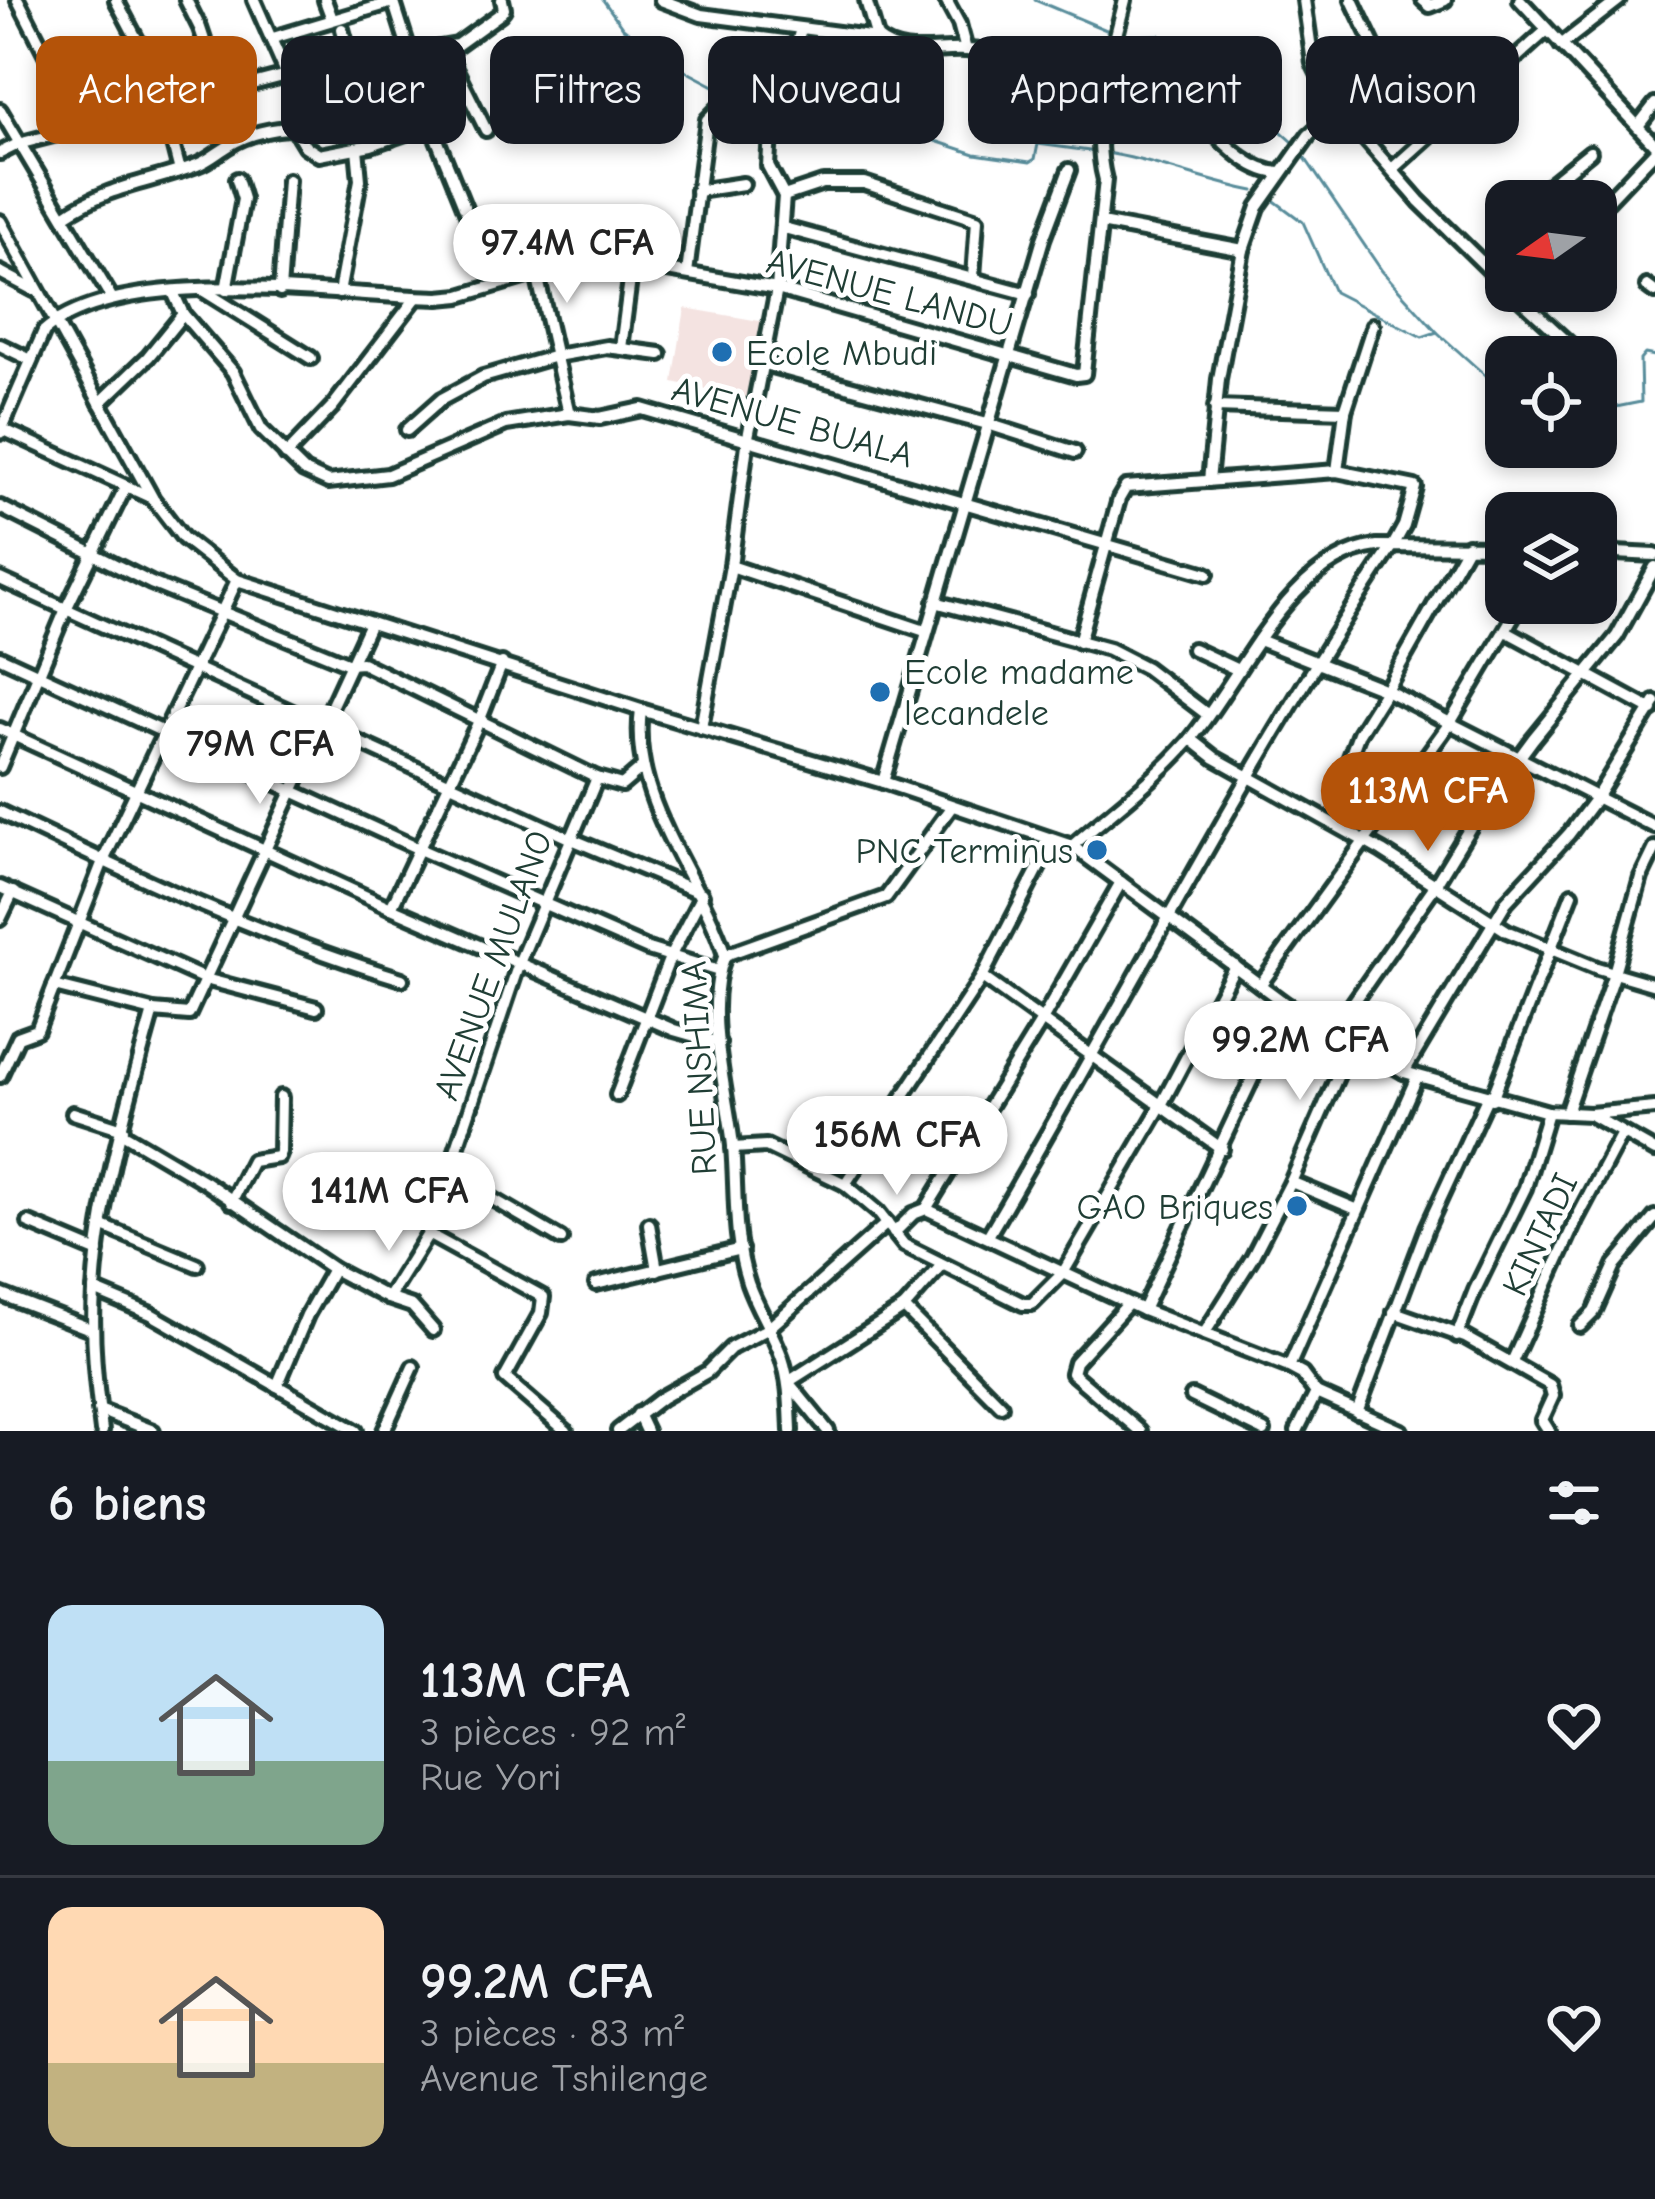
<!DOCTYPE html>
<html lang="fr">
<meta charset="utf-8">
<style>
:root{--surface:#171b24;--page:#242831;--text:#f1f3f6;--muted:#9ea1a6;--line:#363941;--accent:#b45309}
body{margin:0;font-family:"Comic Neue",sans-serif;background:var(--page);color:var(--text);height:100vh;display:flex;flex-direction:column;font-size:45px;white-space:nowrap}
*{box-sizing:border-box;margin:0}
p{font-size:39px;color:var(--muted)}
.icon{flex:none;width:66px;height:66px;fill:none;stroke:currentColor;stroke-width:2;stroke-linecap:round;stroke-linejoin:round}
.map{position:relative;height:1431px;overflow:hidden}
.drawer{display:flex;flex-direction:column;background:var(--surface);flex:1}
.drawer>*{flex:none}
.guide{position:absolute;left:36px;top:36px;width:1584px;height:108px;display:flex;gap:24px}
.needle{width:78px;rotate:256deg}
.controls{position:absolute;left:1485px;top:180px;display:grid;gap:24px}
.controls a{display:grid;place-items:center;width:132px;height:132px;border-radius:24px;background:var(--surface);box-shadow:0 6px 18px #0003;font-size:60px}
.price{position:absolute;translate:-50% -102px;padding:0 27px;border-radius:42px;background:#fff;color:#222;font-size:39px;line-height:78px;filter:drop-shadow(0 3px 6px #0008)}
.price::after{content:'';position:absolute;left:50%;top:72px;width:36px;height:27px;margin-left:-18px;background:inherit;clip-path:polygon(0 0,100% 0,50% 100%)}
.price.active{background:var(--accent);color:#fff}
ul{padding:0;list-style:none}
li{display:flex;align-items:center;gap:36px;height:300px;padding:0 48px}
li+li{border-top:3px solid var(--line)}
li span{display:grid;place-items:center;flex:none;width:336px;height:240px;border-radius:24px;color:#555}
li>.icon{margin-inline-start:auto}
span .icon{width:144px;height:144px;fill:#fffc;stroke-width:1}
li b{font-size:51px}
h2{display:flex;justify-content:space-between;align-items:center;height:144px;padding:0 48px;font-size:51px}
.tag{padding:0 42px;border-radius:24px;background:var(--surface);box-shadow:0 6px 18px #0003;font-size:42px;line-height:108px}
.tag.active{background:var(--accent);color:#fff}
.map>svg:first-child{display:block}
.built{fill:#f4e3e1}
.lines{fill:none;stroke-linecap:round;stroke-linejoin:round}
.stream{stroke:#598d9b;stroke-width:3}
.minor-casing{stroke:#1f3d34;stroke-width:20}
.minor{stroke:#fff;stroke-width:10}
.poi-dot{fill:#1f6fb2;stroke:#fff;stroke-width:4.5}
.labels{text-anchor:middle;stroke-width:10;stroke-linejoin:round;paint-order:stroke}
.street-label{font-size:36px;fill:#1f3d34;stroke:#fff}
.poi-label{font-size:36px;fill:#1f3d34;stroke:#fff;text-anchor:start}
</style>
<div class="map">
<svg width="1655" height="1431" viewBox="0 0 1655 1431">
<rect width="100%" height="100%" fill="#fff"/>
<filter id="ink" filterUnits="userSpaceOnUse"><feTurbulence type="fractalNoise" baseFrequency=".00833" numOctaves="2"/><feDisplacementMap in="SourceGraphic" scale="24" xChannelSelector="R" yChannelSelector="G"/><feConvolveMatrix kernelMatrix="1 2 1 2 8 2 1 2 1" color-interpolation-filters="sRGB"/></filter>
<g filter="url(#ink)">
<!-- built -->
<polygon class="built" points="685,308 771,323 756,400 673,382"/>
<g class="lines">
<!-- stream -->
<g class="stream">
<polyline points="603,0 623,28 661,58 731,95 787,114 871,120 975,154 1030,162 1035,159 1038,144 1097,152"/>
<polyline points="1035,0 1111,32"/>
<polyline points="1119,36 1160,35 1205,63 1293,142"/>
<path d="M1106 153C1157 161 1203 181 1254 191"/>
<polyline points="1303,155 1382,271 1437,332"/>
<polyline points="1272,199 1303,222 1334,292 1422,337 1437,332 1506,394"/>
<polyline points="1596,411 1641,402 1640,360 1645,354 1655,356"/>
</g>
<!-- minor casing -->
<g class="minor-casing">
<g id="minor">
<polyline points="18,0 84,129"/>
<polyline points="116,0 155,74 180,171"/>
<polyline points="186,0 200,28 222,94"/>
<polyline points="254,0 287,75"/>
<polyline points="325,0 332,19"/>
<polyline points="393,0 419,82 426,126 436,137 470,221"/>
<path d="M661 0 701 15 877 38C901 59 937 48 966 50 1021 52 1097 60 1148 80 1195 98 1232 172 1281 173"/>
<polyline points="866,0 877,38"/>
<polyline points="946,0 959,24 966,50"/>
<polyline points="1304,0 1313,63 1331,100 1419,201 1506,286"/>
<polyline points="1423,0 1430,6 1445,0"/>
<polyline points="1520,0 1655,145"/>
<polyline points="342,29 352,65"/>
<polyline points="273,38 393,2"/>
<polyline points="1561,45 1619,0"/>
<polyline points="445,48 486,130"/>
<polyline points="376,83 390,139"/>
<polyline points="0,110 111,297"/>
<polyline points="1343,114 1390,80 1352,0"/>
<polyline points="1638,126 1655,104"/>
<polyline points="0,153 18,144 287,75 457,45 500,14 504,9 502,0"/>
<polyline points="1392,169 1547,30"/>
<polyline points="697,191 743,184"/>
<polyline points="784,196 823,183 864,183 977,220 973,277"/>
<polyline points="1529,201 1590,152"/>
<polyline points="1597,212 1655,151"/>
<path d="M64 216C109 185 149 183 197 165 210 160 218 152 230 145 246 134 274 128 294 128L305 146 319 155 371 145 426 126"/>
<polyline points="0,221 153,499 183,538 237,580 641,710 883,782 1072,846 1287,1005 1404,1072 1548,1112 1590,1114 1655,1108"/>
<polyline points="1101,223 1243,250"/>
<polyline points="784,228 1028,294"/>
<polyline points="497,240 515,237 537,255"/>
<path d="M537 255 632 264 777 289 1076 375 1084 374 1105 180C1090 123 1111 56 1125 0"/>
<polyline points="536,270 569,414"/>
<polyline points="0,272 34,290"/>
<polyline points="687,273 707,120 731,95"/>
<polyline points="1647,286 1655,292"/>
<polyline points="226,290 243,199 237,179"/>
<polyline points="204,291 311,358"/>
<polyline points="280,291 288,180"/>
<polyline points="1512,291 1575,349"/>
<polyline points="173,292 183,314 233,372 261,429 304,471 328,482 388,475 506,424 569,414 600,418 642,409 1207,574"/>
<polyline points="339,293 360,180 357,148"/>
<polyline points="0,345 31,360"/>
<polyline points="621,348 632,264"/>
<polyline points="764,364 991,425 1075,452"/>
<polyline points="100,403 148,357 183,314"/>
<polyline points="1215,407 1345,411"/>
<polyline points="0,428 150,497"/>
<polyline points="407,430 442,399 483,377 556,356 607,347 660,354"/>
<path d="M0 433 44 331C123 263 337 296 439 298L460 296 537 273"/>
<polyline points="286,455 333,406 416,298"/>
<polyline points="1337,471 1345,411 1373,325"/>
<polyline points="1209,481 1219,379 1243,250 1258,207 1309,135 1339,109"/>
<polyline points="0,507 151,583 349,664 362,663 597,778 622,785 642,768"/>
<polyline points="1596,552 1655,555"/>
<polyline points="731,566 925,631"/>
<polyline points="0,579 569,838 701,893"/>
<polyline points="935,602 1109,649 1146,668 1208,715"/>
<polyline points="1521,603 1450,723 1655,827"/>
<polyline points="1506,631 1652,710"/>
<polyline points="1259,640 1386,690 1468,545"/>
<polyline points="1193,649 1238,670"/>
<polyline points="0,657 419,849 648,949 719,971"/>
<path d="M641 710C629 800 699 874 725 955 703 1008 727 1091 733 1146 737 1192 733 1238 748 1283 757 1309 773 1332 782 1358 790 1382 790 1407 791 1431"/>
<polyline points="701,728 731,566 748,437 777,289 784,196 768,166 770,133 801,29"/>
<polyline points="0,729 391,908 674,1030 719,1043"/>
<polyline points="1191,739 1215,758 1382,851 1507,931 1597,968 1655,985"/>
<polyline points="0,767 66,609 126,486"/>
<polyline points="883,782 1043,239 1069,170"/>
<path d="M0 812C132 875 262 937 402 979"/>
<path d="M1072 846C1111 812 1155 780 1189 741 1241 680 1289 557 1377 546L1506 547"/>
<polyline points="0,887 205,979 316,1008"/>
<polyline points="391,908 480,719 502,663"/>
<polyline points="0,919 13,892"/>
<polyline points="725,955 886,897 952,806"/>
<polyline points="982,977 1222,1149"/>
<polyline points="1260,985 1450,723 1386,690 1359,733 1346,768"/>
<polyline points="54,986 153,1011 189,1014 370,623"/>
<polyline points="1333,1032 1434,887 1480,811 1533,739 1617,636 1655,567"/>
<polyline points="1404,1072 1506,902 1569,834 1596,798 1655,702"/>
<polyline points="0,1076 18,1037 37,1030 103,861 237,580"/>
<polyline points="617,1095 670,957 702,895"/>
<polyline points="1492,1099 1572,894"/>
<polyline points="73,1113 123,1129"/>
<polyline points="1566,1113 1614,973 1641,877 1655,848"/>
<polyline points="1593,1116 1655,1151"/>
<polyline points="122,1133 205,1182 333,1269 388,1298 412,1306 433,1330"/>
<polyline points="733,1148 766,1146 845,1184 878,1212 904,1245 1023,1304 1032,1304 1063,1273 1160,1107 1235,966"/>
<polyline points="450,1174 561,1239"/>
<polyline points="1291,1182 1356,1209"/>
<polyline points="845,1184 982,977 1053,840"/>
<polyline points="231,1202 252,1161 278,1157 280,1152 281,1097"/>
<polyline points="926,1209 1041,1022 1121,882"/>
<polyline points="29,1223 98,1252"/>
<polyline points="649,1224 657,1270"/>
<polyline points="103,1226 197,1265"/>
<polyline points="894,1233 913,1214 926,1209 1143,1310 1289,1367 1302,1374 1316,1393 1297,1431"/>
<path d="M988 1236C1124 1006 1244 766 1394 544L1404 526 1415 487 1337 471 1126 487 1119 499 1079 642"/>
<polyline points="596,1284 741,1249"/>
<polyline points="94,1290 151,1314 356,1431"/>
<polyline points="0,1294 93,1330"/>
<polyline points="388,1298 428,1234"/>
<polyline points="1128,1304 1075,1362 1072,1373 1140,1431"/>
<polyline points="904,1308 1001,1406"/>
<polyline points="1143,1310 1287,1005"/>
<polyline points="1394,1312 1465,1337 1550,1385 1553,1396 1542,1420 1549,1431"/>
<polyline points="1580,1326 1594,1312 1615,1265 1655,1217"/>
<polyline points="1204,1334 1252,1258 1291,1182 1352,1043"/>
<polyline points="1457,1336 1475,1290 1525,1188 1548,1112"/>
<polyline points="1512,1362 1577,1218 1622,1133"/>
<polyline points="1289,1367 1417,1077"/>
<polyline points="277,1386 307,1315 333,1269"/>
<polyline points="1316,1393 1401,1431"/>
<polyline points="1192,1396 1264,1431"/>
<polyline points="99,1410 153,1431"/>
<polyline points="1357,1412 1427,1228 1487,1098"/>
<polyline points="638,1414 646,1431"/>
<path d="M102 1431C96 1385 91 1338 94 1292 99 1198 128 1101 153 1011"/>
<polyline points="384,1431 413,1367"/>
<polyline points="566,1431 505,1378 541,1313 543,1297 428,1234 519,963 597,778"/>
<polyline points="618,1431 661,1398 707,1372 731,1348 769,1328 887,1223"/>
<polyline points="828,1431 788,1382 904,1308 941,1266"/>
</g>
</g>
<!-- minor -->
<use href="#minor" class="minor"/>
</g>
</g>
<!-- markers -->
<g class="poi-dot">
<circle cx="722" cy="352" r="12"/>
<circle cx="880" cy="692" r="12"/>
<circle cx="1097" cy="850" r="12"/>
<circle cx="1297" cy="1206" r="12"/>
</g>
<g class="labels">
<!-- street labels -->
<g class="street-label">
<text transform="translate(890 292) rotate(15)" y="13">AVENUE LANDU</text>
<text transform="translate(793 421) rotate(16)" y="13">AVENUE BUALA</text>
<text transform="translate(492 965) rotate(-70)" y="13">AVENUE MULANO</text>
<text transform="translate(698 1068) rotate(-93)" y="13">RUE NSHIMA</text>
<text transform="translate(1539 1234) rotate(-65)" y="13">KINTADI</text>
</g>
<!-- poi labels -->
<g class="poi-label">
<text x="746" y="365">Ecole Mbudi</text>
<text x="904" y="684">Ecole madame<tspan x="904" dy="41">lecandele</tspan></text>
<text x="1073" y="863" text-anchor="end">PNC Terminus</text>
<text x="1273" y="1219" text-anchor="end">GAO Briques</text>
</g>
</g>
</svg>
<div class="controls">
<a><svg class="needle" viewBox="-14 -14 28 28"><path d="M0-13l5 13h-10z" fill="#e53935"/><path d="M0 13l5-13h-10z" fill="#9ea1a6"/></svg></a>
<a><svg class="icon" aria-label="locate" viewBox="0 0 24 24"><circle cx="12" cy="12" r="6"/><path d="M12 2v4M12 18v4M2 12h4M18 12h4"/></svg></a>
<a><svg class="icon" aria-label="layers" viewBox="0 0 24 24"><path d="M12 4l9 5-9 5-9-5zM3 14l9 5 9-5"/></svg></a>
</div>
<b class="price" style="left:567px;top:306px">97.4M CFA</b>
<b class="price" style="left:260px;top:807px">79M CFA</b>
<b class="price active" style="left:1428px;top:854px">113M CFA</b>
<b class="price" style="left:1300px;top:1103px">99.2M CFA</b>
<b class="price" style="left:897px;top:1198px">156M CFA</b>
<b class="price" style="left:389px;top:1254px">141M CFA</b>
<div class="guide">
<a class="tag active">Acheter</a>
<a class="tag">Louer</a>
<a class="tag">Filtres</a>
<a class="tag">Nouveau</a>
<a class="tag">Appartement</a>
<a class="tag">Maison</a>
</div>
</div>
<section class="drawer">
<h2>6 biens<svg class="icon" aria-label="filters" viewBox="0 0 24 24"><path d="M4 7h16M4 17h16"/><circle cx="9" cy="7" r="2"/><circle cx="15" cy="17" r="2"/></svg></h2>
<ul>
<li><span style="background:linear-gradient(#bfe0f5 65%,#7fa58c 0)"><svg class="icon" aria-label="home" viewBox="0 0 24 24"><path d="M3 11l9-7 9 7M6 9v11h12V9"/></svg></span><div><b>113M CFA</b><p>3 pièces · 92 m²</p><p>Rue Yori</p></div><svg class="icon" aria-label="heart" viewBox="0 0 24 24"><path d="M12 20l-8-8c-3-5 5-10 8-4 3-6 11-1 8 4z"/></svg></li>
<li><span style="background:linear-gradient(#ffd9b3 65%,#c2b280 0)"><svg class="icon" aria-label="home" viewBox="0 0 24 24"><path d="M3 11l9-7 9 7M6 9v11h12V9"/></svg></span><div><b>99.2M CFA</b><p>3 pièces · 83 m²</p><p>Avenue Tshilenge</p></div><svg class="icon" aria-label="heart" viewBox="0 0 24 24"><path d="M12 20l-8-8c-3-5 5-10 8-4 3-6 11-1 8 4z"/></svg></li>
</ul>
</section>
